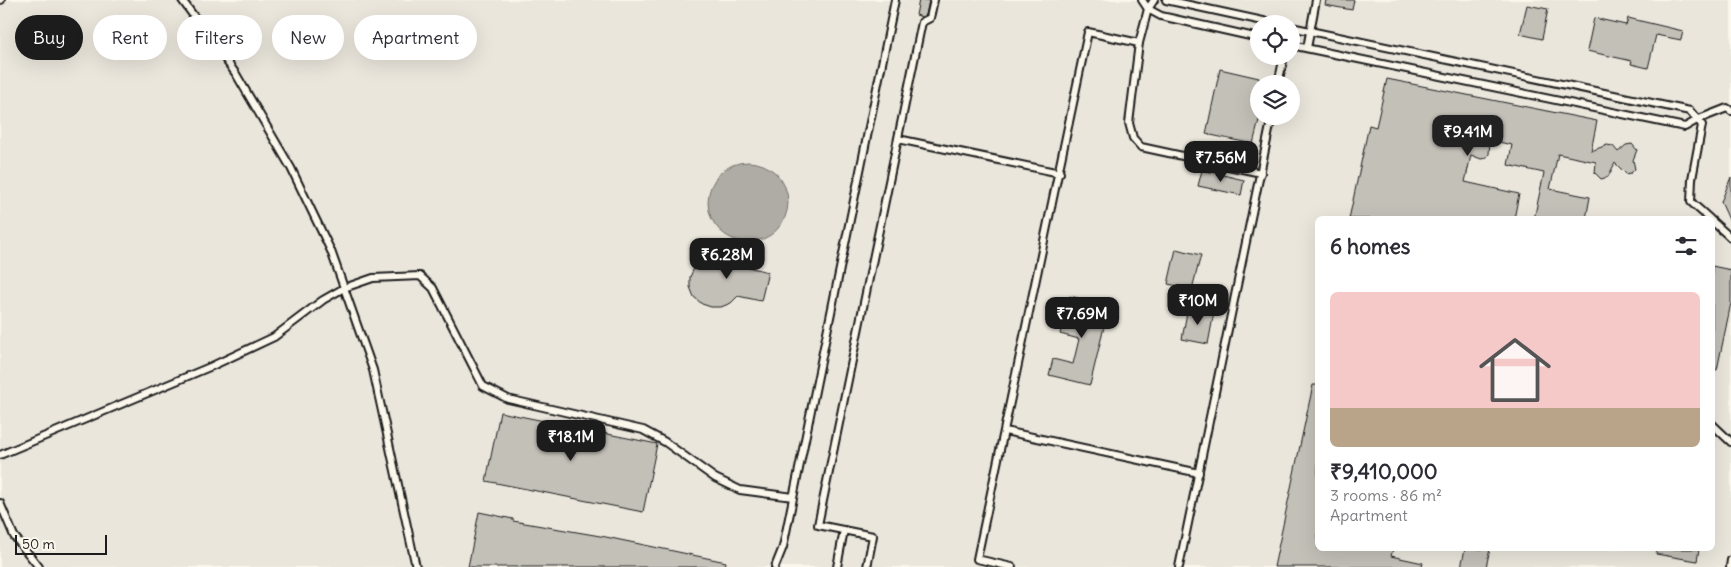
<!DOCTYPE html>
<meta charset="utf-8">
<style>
:root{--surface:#fff;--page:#f7f7f7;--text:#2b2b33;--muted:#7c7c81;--line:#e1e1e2;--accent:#1c1c1c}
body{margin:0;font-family:Delius,sans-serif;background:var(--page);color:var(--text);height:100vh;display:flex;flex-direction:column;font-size:19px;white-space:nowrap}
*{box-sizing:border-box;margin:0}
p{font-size:16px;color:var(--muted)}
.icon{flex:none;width:28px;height:28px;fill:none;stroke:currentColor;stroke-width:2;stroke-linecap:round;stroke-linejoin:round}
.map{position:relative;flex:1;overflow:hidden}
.details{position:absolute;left:1315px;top:216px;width:400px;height:335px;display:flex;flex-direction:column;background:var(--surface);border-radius:8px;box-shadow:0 5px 20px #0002}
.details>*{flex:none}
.guide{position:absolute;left:15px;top:15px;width:475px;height:45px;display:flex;gap:10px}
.buttons{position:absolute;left:1250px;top:15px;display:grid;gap:10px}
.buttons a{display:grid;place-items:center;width:50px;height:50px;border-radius:50%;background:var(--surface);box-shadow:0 5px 20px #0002;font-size:25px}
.scale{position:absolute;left:15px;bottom:12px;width:92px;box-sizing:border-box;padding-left:5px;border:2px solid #1c1c1c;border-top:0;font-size:14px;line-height:18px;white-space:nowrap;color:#1c1c1c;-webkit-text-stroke:4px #fbf7ec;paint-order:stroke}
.price{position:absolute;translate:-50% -42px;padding:0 11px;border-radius:10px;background:var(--accent);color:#fff;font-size:16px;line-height:32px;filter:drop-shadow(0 1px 2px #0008)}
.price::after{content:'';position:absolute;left:50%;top:30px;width:15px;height:11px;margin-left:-8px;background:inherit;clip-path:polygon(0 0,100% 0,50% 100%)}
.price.active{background:#222;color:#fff}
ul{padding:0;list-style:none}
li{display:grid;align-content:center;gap:10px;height:265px;padding:0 15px}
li+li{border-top:1px solid var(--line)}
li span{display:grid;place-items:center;height:155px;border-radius:8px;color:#555}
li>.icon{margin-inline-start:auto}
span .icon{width:90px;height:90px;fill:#fffc;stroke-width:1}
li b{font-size:21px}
h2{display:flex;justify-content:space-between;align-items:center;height:60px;padding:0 15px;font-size:21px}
.chip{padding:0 18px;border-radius:22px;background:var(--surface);box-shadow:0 5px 20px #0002;font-size:18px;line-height:45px}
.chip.active{background:var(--accent);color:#fff}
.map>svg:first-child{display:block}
.built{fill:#eae6dc;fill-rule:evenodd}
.water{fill:#afaca5;stroke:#74726e}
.building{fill:#c3c0b8;stroke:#1c1c1c}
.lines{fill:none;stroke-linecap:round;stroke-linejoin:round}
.lane-casing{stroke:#1c1c1c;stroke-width:10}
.lane{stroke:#fbf7ec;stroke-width:6}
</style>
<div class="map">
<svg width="1731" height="567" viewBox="0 0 1731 567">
<rect width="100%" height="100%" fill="#fbf7ec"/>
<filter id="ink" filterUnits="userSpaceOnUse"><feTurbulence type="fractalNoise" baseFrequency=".02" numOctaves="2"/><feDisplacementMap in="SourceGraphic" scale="10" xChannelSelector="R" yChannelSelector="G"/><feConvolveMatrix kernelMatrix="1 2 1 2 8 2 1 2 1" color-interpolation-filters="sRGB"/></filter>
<g filter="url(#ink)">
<!-- built -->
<path class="built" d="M0 0H1731V567H0ZM1259 24H1291V56H1259ZM1259 84H1291V116H1259ZM1318 219H1712V549H1318Z"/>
<!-- water -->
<circle class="water" cx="748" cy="202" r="40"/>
<!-- building -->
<g class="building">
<polygon points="919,0 929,0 926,15 922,17 916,15"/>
<polygon points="1326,0 1354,0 1352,10 1325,5"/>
<polygon points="1527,5 1548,9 1542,39 1520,34"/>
<polygon points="1594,18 1626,25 1628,18 1683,31 1681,40 1656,35 1648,68 1631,64 1632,61 1587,51"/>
<polygon points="1220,69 1259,78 1259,120 1253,144 1206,134"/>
<polygon points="1387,79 1597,121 1591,151 1607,145 1613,146 1618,152 1626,145 1632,144 1637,150 1633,160 1635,169 1631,173 1626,174 1615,163 1608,177 1601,179 1595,173 1596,162 1558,154 1550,189 1590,197 1586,219 1534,219 1544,173 1508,165 1512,145 1490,140 1489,154 1486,158 1481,159 1471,155 1465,182 1519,194 1514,219 1349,219 1369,125 1376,127"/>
<polygon points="1202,170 1244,180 1241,195 1198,186"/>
<polygon points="1731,177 1731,224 1721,202"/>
<polygon points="1176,249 1201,255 1192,289 1168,284"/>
<polygon points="735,251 751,254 748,267 768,272 761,301 738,296 731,303 721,307 711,307 702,304 694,297 690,287 690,277 694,268 701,260 710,256 721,256 732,261"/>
<polygon points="1712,266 1731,270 1731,303 1717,370 1712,369"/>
<polygon points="1070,296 1109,306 1090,385 1049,375 1053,359 1073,364 1079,339 1060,334"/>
<polygon points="1188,307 1214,312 1208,344 1182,339"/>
<polygon points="1313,385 1318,385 1318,549 1393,549 1391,556 1423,563 1422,567 1274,567"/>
<polygon points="500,412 657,444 643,512 486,481"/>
<polygon points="479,512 513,519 513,521 606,537 726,562 725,567 468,567"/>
<polygon points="1465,549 1490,549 1486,567 1461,567"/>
<polygon points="1657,549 1699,549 1697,561 1656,554"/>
</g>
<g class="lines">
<!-- lane casing -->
<g class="lane-casing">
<g id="lane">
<polyline points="0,0 1,0"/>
<polyline points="182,0 236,74 291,168 331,251 373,370 416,567"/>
<polyline points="1142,0 1148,9 1161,16 1259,38"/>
<polyline points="1154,0 1148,9 1139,43 1129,123 1133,138 1141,147 1261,173"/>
<polyline points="1166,0 1277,24"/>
<polyline points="1291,27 1690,111 1702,125 1692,179 1691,202 1710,219"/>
<polyline points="1291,45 1685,127 1699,119 1727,108 1731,111"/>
<polyline points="1307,48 1316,0"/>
<polyline points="1278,84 1284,56"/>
<polyline points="898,139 1060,173"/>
<polyline points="1712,221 1731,238"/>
<polyline points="1712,424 1731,442"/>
<polyline points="1005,431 1199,473"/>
<polyline points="0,455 212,366 274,337 323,300 344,288 373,278 420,276 433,288 483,386 508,399 643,430 665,442 715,478 740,490 793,497"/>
<polyline points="0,503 14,536 39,567"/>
<polyline points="775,567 783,547 895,0"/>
<polyline points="837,567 844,530"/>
<polyline points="867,567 873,536 818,525 922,22 930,18 934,0"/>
<polyline points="1012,567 977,559 1088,32 1139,43"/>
<polyline points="1179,567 1272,116"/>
<polyline points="1730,567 1731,560"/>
</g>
</g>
<!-- lane -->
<use href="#lane" class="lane"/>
</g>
</g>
</svg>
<div class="buttons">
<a><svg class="icon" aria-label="locate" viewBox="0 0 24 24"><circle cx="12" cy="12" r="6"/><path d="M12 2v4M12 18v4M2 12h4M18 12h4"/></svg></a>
<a><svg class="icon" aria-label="layers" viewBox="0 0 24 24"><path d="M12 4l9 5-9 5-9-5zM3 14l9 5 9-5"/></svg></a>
</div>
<div class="scale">50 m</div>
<b class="price active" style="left:1468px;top:157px">₹9.41M</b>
<b class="price" style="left:1221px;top:183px">₹7.56M</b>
<b class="price" style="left:727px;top:280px">₹6.28M</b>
<b class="price" style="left:1198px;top:326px">₹10M</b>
<b class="price" style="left:1082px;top:339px">₹7.69M</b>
<b class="price" style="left:571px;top:462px">₹18.1M</b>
<div class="guide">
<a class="chip active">Buy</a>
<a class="chip">Rent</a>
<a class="chip">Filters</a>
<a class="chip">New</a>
<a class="chip">Apartment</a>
</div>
<section class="details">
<h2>6 homes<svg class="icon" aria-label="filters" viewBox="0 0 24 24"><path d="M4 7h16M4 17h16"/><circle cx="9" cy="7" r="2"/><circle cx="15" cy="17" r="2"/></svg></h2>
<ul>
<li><span style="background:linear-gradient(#f6c9c9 75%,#b9a48a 0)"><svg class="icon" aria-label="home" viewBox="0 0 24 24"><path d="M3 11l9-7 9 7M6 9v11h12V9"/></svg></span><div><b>₹9,410,000</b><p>3 rooms · 86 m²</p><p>Apartment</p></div></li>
</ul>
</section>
</div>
